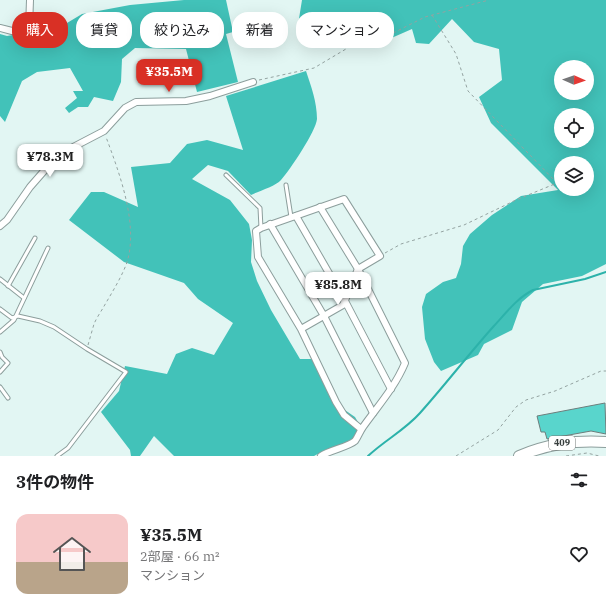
<!DOCTYPE html>
<html lang="ja">
<meta charset="utf-8">
<style>
:root{--surface:#fff;--page:#f2f2f2;--text:#202124;--muted:#757577;--accent:#d93025}
body{margin:0;font-family:"IBM Plex Serif","Noto Sans JP",serif;background:var(--page);color:var(--text);height:100vh;display:flex;flex-direction:column;font-size:15px;white-space:nowrap}
*{box-sizing:border-box;margin:0}
p{font-size:13px;color:var(--muted)}
.icon{flex:none;width:22px;height:22px;fill:none;stroke:currentColor;stroke-width:2;stroke-linecap:round;stroke-linejoin:round}
.map{position:relative;height:456px;overflow:hidden}
.side{display:flex;flex-direction:column;background:var(--surface);flex:1}
.side>*{flex:none}
.guide{position:absolute;left:12px;top:12px;width:400px;height:36px;display:flex;gap:8px}
.needle{width:26px;rotate:92deg}
.tools{position:absolute;left:554px;top:60px;display:grid;gap:8px}
.tools a{display:grid;place-items:center;width:40px;height:40px;border-radius:50%;background:var(--surface);box-shadow:0 4px 16px #0002;font-size:20px}
.price{position:absolute;translate:-50% -34px;padding:0 9px;border-radius:8px;background:#fff;color:#222;font-size:13px;line-height:26px;filter:drop-shadow(0 1px 2px #0008)}
.price::after{content:'';position:absolute;left:50%;top:24px;width:12px;height:9px;margin-left:-6px;background:inherit;clip-path:polygon(0 0,100% 0,50% 100%)}
.price.active{background:var(--accent);color:#fff}
ul{padding:0;list-style:none}
li{display:flex;align-items:center;gap:12px;height:100px;padding:0 16px}
li span{display:grid;place-items:center;flex:none;width:112px;height:80px;border-radius:12px;color:#555}
li>.icon{margin-inline-start:auto}
span .icon{width:48px;height:48px;fill:#fffc;stroke-width:1}
li b{font-size:17px}
h2{display:flex;justify-content:space-between;align-items:center;height:48px;padding:0 16px;font-size:17px}
.pill{padding:0 14px;border-radius:16px;background:var(--surface);box-shadow:0 4px 16px #0002;font-size:14px;line-height:36px}
.pill.active{background:var(--accent);color:#fff}
.map>svg:first-child{display:block}
.forest{fill:#42c2b9;fill-rule:evenodd}
.lines{fill:none;stroke-linecap:round;stroke-linejoin:round}
.stream{stroke:#2cb2aa;stroke-width:2}
.building{fill:#59d5cc;stroke:#6d7e7c}
.service-casing{stroke:#8c9e9c;stroke-width:5}
.minor-casing{stroke:#8c9e9c;stroke-width:8}
.trunk-casing{stroke:#8c9e9c;stroke-width:12}
.path{stroke:#94a3a1;stroke-width:1;stroke-dasharray:3 3;stroke-linecap:butt}
.service{stroke:#fff;stroke-width:3}
.minor{stroke:#fff;stroke-width:6}
.trunk{stroke:#fff;stroke-width:10}
.labels{text-anchor:middle;stroke-width:4;stroke-linejoin:round;paint-order:stroke}
.shield{fill:#fff;stroke:#737877;stroke-width:1}
.shield-label{font-size:9px;font-weight:bold;fill:#373e3d}
</style>
<div class="map">
<svg width="606" height="456" viewBox="0 0 606 456">
<rect width="100%" height="100%" fill="#e2f6f3"/>
<!-- forest -->
<g class="forest">
<polygon points="184,0 226,0 233,32 226,34 238,82 197,92 186,49 135,48 122,59 121,82 113,101 94,97 88,107 78,107 69,113 65,108 77,98 73,91 83,91 70,68 37,72 22,81 5,122 0,116 0,34 7,36 30,32 52,21 67,23 82,14 130,5"/>
<path d="M302 0H606V264L582 276 543 284 522 302 512 330 484 344 478 355 441 371 434 362 425 339 422 307 426 294 443 282 456 278 461 264 463 246 470 234 492 215 521 196 558 190 491 123 479 97 502 80 499 49 474 42 452 19 429 44 416 43 412 29 380 43 349 26 322 41 297 31ZM561 67H587V93H561ZM561 115H587V141H561ZM561 163H587V189H561Z"/>
<path d="M306 71C311 86 317 102 317 119 316 131 290 170 281 180 276 186 259 191 251 195L228 171 208 165 192 179 230 200 249 224 252 240 251 262 257 281 271 310 300 359H318L339 406 355 417 362 429 356 437 339 446 325 450 314 456H174L154 436 140 456H131L130 450 101 412 119 391 125 366 167 374 176 354 192 348 214 355 233 323 198 299 184 283 124 262 69 220 91 192H104L138 207 131 167 170 163 187 144 207 140 243 150 226 96Z"/>
</g>
<g class="lines">
<!-- stream -->
<path class="stream" d="M368 456C385 440 405 430 420 413 445 385 468 355 493 327 506 313 517 298 533 290L585 279 606 272"/>
</g>
<!-- building -->
<polygon class="building" points="605,403 606,434 591,431 547,439 545,432 541,432 537,416"/>
<g class="lines">
<!-- service casing -->
<g class="service-casing">
<g id="service">
<polyline points="226,175 260,208 261,228"/>
<polyline points="286,185 291,217"/>
<polyline points="0,279 24,298"/>
<polyline points="8,286 35,238"/>
<polyline points="0,309 12,318 18,316 40,321 54,327 87,349 126,372 68,448 57,456"/>
<polyline points="0,332 14,320 48,248"/>
<polyline points="0,352 2,357 8,363 0,372"/>
<polyline points="0,387 8,398"/>
</g>
</g>
<!-- minor casing -->
<g class="minor-casing">
<g id="minor">
<polyline points="0,28 12,31 29,28 30,0"/>
<path d="M320 207 358 269 405 363C395 387 378 406 363 427 360 431 358 437 355 441 348 447 330 450 321 456"/>
<polyline points="296,216 345,301 391,389"/>
<polyline points="270,224 324,316 373,413"/>
<polyline points="0,226 7,220 30,187 58,155 104,131 125,108 136,102 186,101 210,96 253,82"/>
<polyline points="301,329 343,305 358,269 380,256 344,199 261,228 256,231 258,257 301,329 336,402 344,415 361,429"/>
</g>
</g>
<!-- trunk casing -->
<g class="trunk-casing">
<path id="trunk" d="M519 456C548 444 574 440 606 442"/>
</g>
<!-- path -->
<g class="path">
<polyline points="259,80 314,68 351,46 371,44 425,17 489,0"/>
<polyline points="385,253 401,244 464,225 516,200 557,183 468,91 456,54 432,15"/>
<path d="M88 345C90 338 92 331 94 324 96 319 100 313 103 308 111 294 120 280 126 265 140 227 119 172 106 137"/>
<polyline points="456,456 498,430 516,407 526,400 555,391 601,371 606,371"/>
<polyline points="566,456 587,453 599,456"/>
</g>
<!-- service -->
<use href="#service" class="service"/>
<!-- minor -->
<use href="#minor" class="minor"/>
<!-- trunk -->
<use href="#trunk" class="trunk"/>
</g>
<g class="labels">
<!-- shield labels -->
<rect class="shield" x="549" y="436" width="26" height="14" rx="3"/>
<g class="shield-label">
<text x="562" y="446">409</text>
</g>
</g>
</svg>
<div class="tools">
<a><svg class="needle" viewBox="-14 -14 28 28"><path d="M0-13l5 13h-10z" fill="#e53935"/><path d="M0 13l5-13h-10z" fill="#757577"/></svg></a>
<a><svg class="icon" aria-label="locate" viewBox="0 0 24 24"><circle cx="12" cy="12" r="6"/><path d="M12 2v4M12 18v4M2 12h4M18 12h4"/></svg></a>
<a><svg class="icon" aria-label="layers" viewBox="0 0 24 24"><path d="M12 4l9 5-9 5-9-5zM3 14l9 5 9-5"/></svg></a>
</div>
<b class="price active" style="left:169px;top:93px">¥35.5M</b>
<b class="price" style="left:50px;top:178px">¥78.3M</b>
<b class="price" style="left:338px;top:306px">¥85.8M</b>
<div class="guide">
<a class="pill active">購入</a>
<a class="pill">賃貸</a>
<a class="pill">絞り込み</a>
<a class="pill">新着</a>
<a class="pill">マンション</a>
</div>
</div>
<section class="side">
<h2>3件の物件<svg class="icon" aria-label="filters" viewBox="0 0 24 24"><path d="M4 7h16M4 17h16"/><circle cx="9" cy="7" r="2"/><circle cx="15" cy="17" r="2"/></svg></h2>
<ul>
<li><span style="background:linear-gradient(#f6c9c9 60%,#b9a48a 0)"><svg class="icon" aria-label="home" viewBox="0 0 24 24"><path d="M3 11l9-7 9 7M6 9v11h12V9"/></svg></span><div><b>¥35.5M</b><p>2部屋 · 66 m²</p><p>マンション</p></div><svg class="icon" aria-label="heart" viewBox="0 0 24 24"><path d="M12 20l-8-8c-3-5 5-10 8-4 3-6 11-1 8 4z"/></svg></li>
</ul>
</section>
